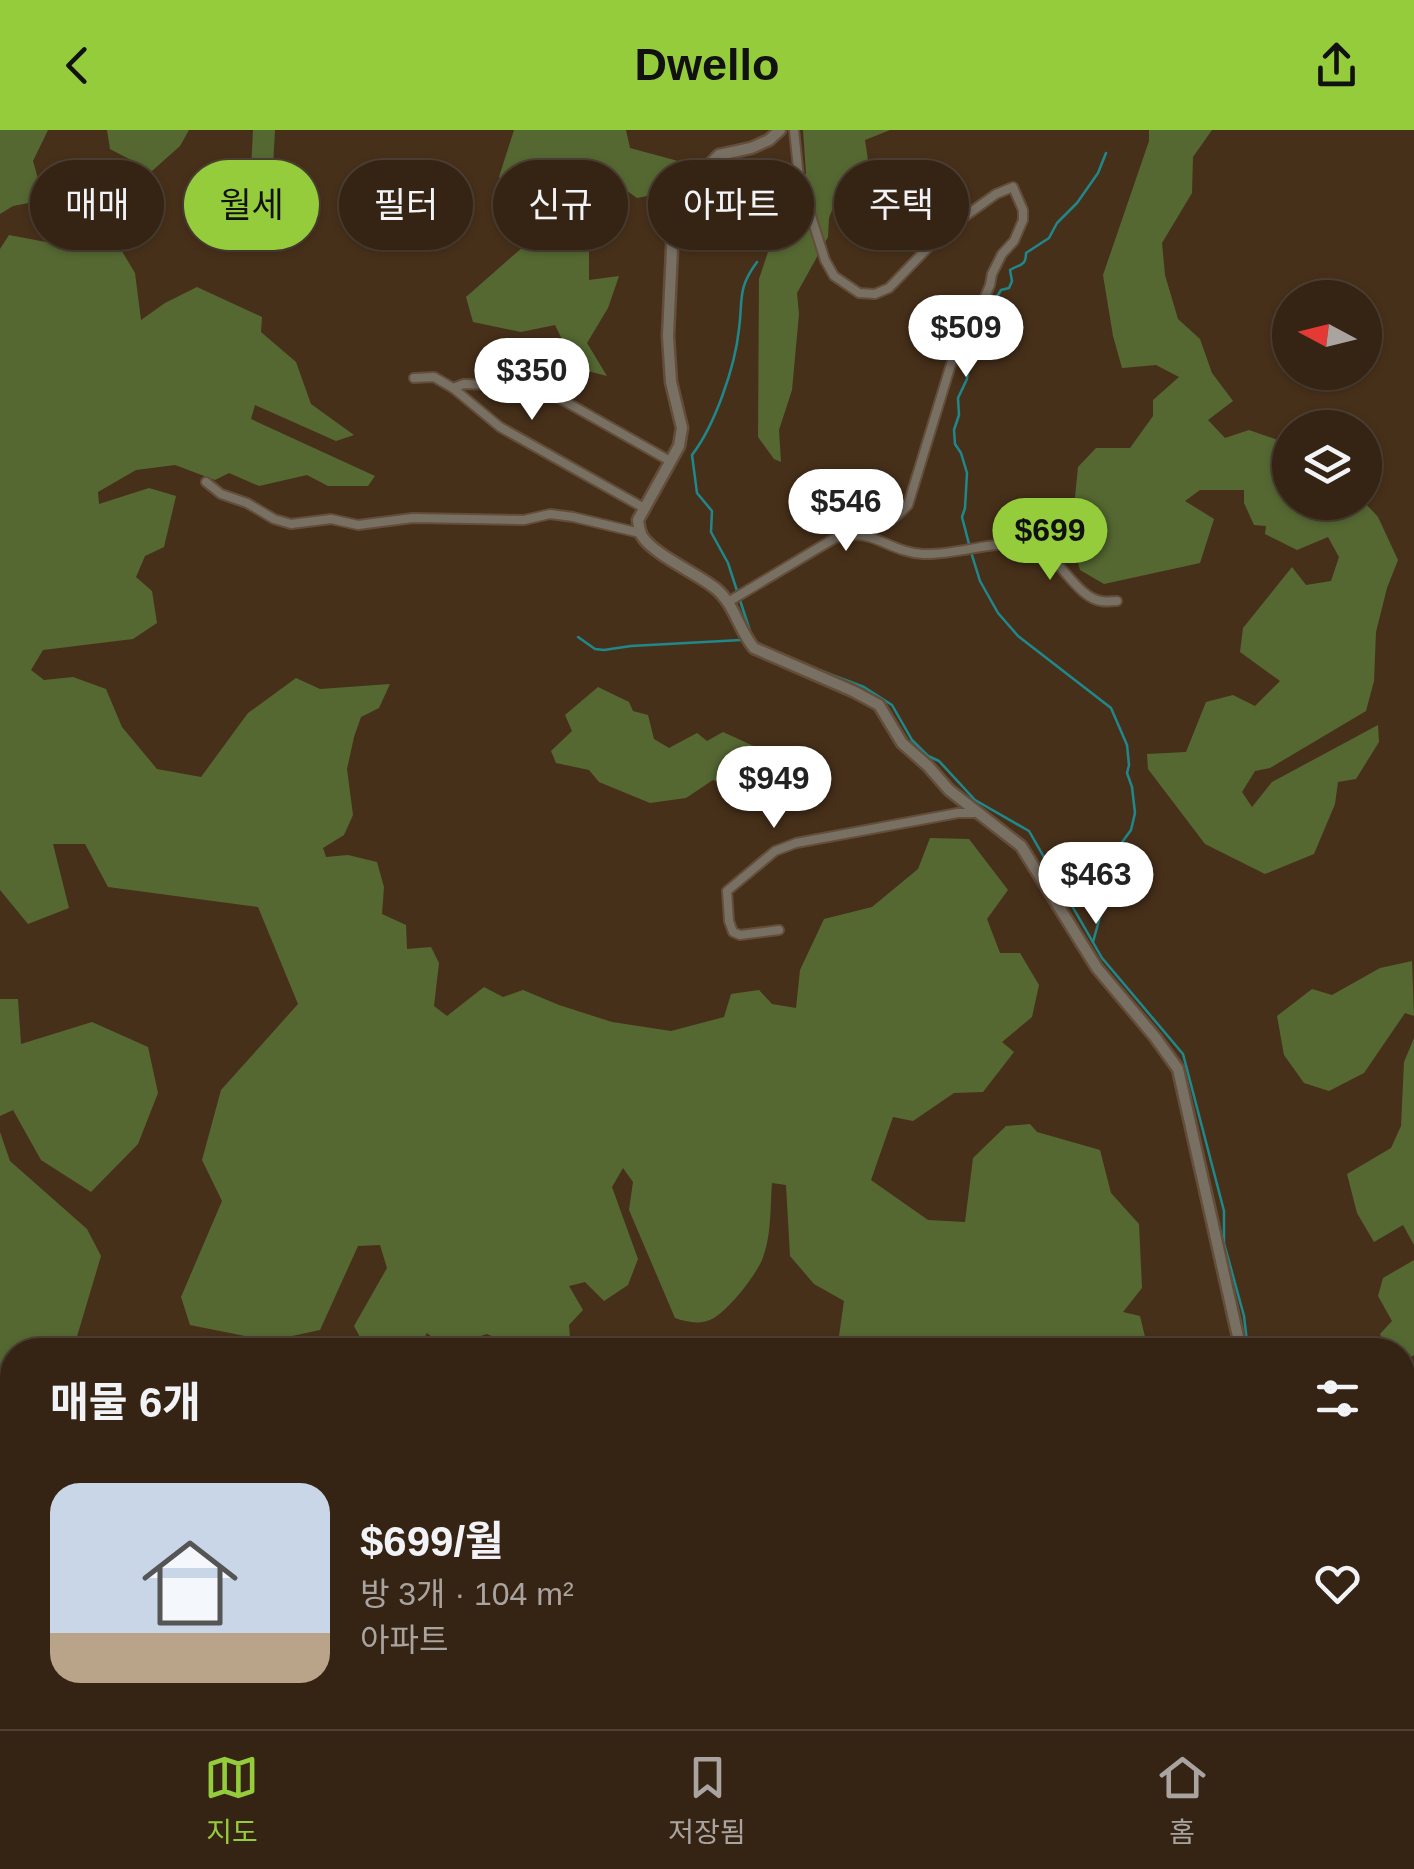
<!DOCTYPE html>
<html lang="ko">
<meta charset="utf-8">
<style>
:root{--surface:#352414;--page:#403022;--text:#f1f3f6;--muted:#aaa4a0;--line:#4f4134;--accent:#94cc3b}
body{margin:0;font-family:Arial,"Noto Sans KR",sans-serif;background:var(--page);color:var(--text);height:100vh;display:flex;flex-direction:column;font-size:38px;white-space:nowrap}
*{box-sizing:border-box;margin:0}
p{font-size:32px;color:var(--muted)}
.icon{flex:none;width:55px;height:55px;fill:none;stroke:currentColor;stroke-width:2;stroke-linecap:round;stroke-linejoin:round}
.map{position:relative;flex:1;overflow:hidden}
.drawer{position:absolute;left:0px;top:1208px;width:1415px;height:392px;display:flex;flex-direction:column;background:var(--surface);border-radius:40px 40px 0 0;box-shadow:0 2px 8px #0004,0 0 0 2px var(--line)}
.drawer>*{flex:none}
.banner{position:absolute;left:30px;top:30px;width:1355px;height:90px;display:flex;gap:20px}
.needle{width:65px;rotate:277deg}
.buttons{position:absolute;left:1272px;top:150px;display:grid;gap:20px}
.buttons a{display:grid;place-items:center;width:110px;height:110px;border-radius:50%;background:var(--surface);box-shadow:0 2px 8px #0004,0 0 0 2px var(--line);font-size:50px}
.price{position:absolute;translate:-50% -85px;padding:0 22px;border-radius:35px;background:#fff;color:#222;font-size:32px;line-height:65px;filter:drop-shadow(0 2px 5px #0008)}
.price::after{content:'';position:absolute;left:50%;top:60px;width:30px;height:22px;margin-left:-15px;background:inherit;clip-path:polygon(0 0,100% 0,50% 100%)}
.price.current{background:var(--accent);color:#111}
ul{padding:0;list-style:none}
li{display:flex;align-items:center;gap:30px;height:250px;padding:0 50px}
li span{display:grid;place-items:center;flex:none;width:280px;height:200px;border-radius:30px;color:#555}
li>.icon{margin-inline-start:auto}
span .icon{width:120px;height:120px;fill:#fffc;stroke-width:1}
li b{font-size:42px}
h2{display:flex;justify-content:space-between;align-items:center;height:120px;padding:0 50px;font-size:42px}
.chip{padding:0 35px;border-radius:45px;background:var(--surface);box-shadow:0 2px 8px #0004,0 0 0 2px var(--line);font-size:35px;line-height:90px}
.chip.current{background:var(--accent);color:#111}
header{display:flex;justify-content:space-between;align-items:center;height:130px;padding:0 50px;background:var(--accent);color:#111;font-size:45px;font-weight:700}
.tabs{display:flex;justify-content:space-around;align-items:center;height:140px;border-top:2px solid var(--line);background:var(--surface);font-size:28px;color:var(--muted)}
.tabs a{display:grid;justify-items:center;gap:5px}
.tabs .current{color:var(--accent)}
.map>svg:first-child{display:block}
.green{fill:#556832}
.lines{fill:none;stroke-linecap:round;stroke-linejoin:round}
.stream{stroke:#1f888c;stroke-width:2.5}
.river{stroke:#1f888c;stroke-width:15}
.minor-casing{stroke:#634e3a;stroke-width:12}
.tertiary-casing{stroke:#634e3a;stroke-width:15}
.minor{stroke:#797064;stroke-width:8}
.tertiary{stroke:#797064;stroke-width:10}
</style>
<header><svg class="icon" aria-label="back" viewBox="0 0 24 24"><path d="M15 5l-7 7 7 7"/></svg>Dwello<svg class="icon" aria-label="share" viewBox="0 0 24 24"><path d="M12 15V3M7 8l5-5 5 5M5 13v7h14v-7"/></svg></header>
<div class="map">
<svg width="1414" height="1599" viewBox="0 0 1414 1599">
<rect width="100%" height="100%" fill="#47301a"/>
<!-- green -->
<g class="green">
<polygon points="0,0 48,0 33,31 44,70 13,76 0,84"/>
<polygon points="107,0 189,0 180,16 152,41 110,19"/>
<polygon points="253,0 275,0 271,72 250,60"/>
<polygon points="514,0 626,0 630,18 678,31 662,63 637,68 607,47 602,66 615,86 589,119 589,150 619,146 608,178 587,213 607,246 576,238 555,195 521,202 473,192 466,167 540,102 545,56 505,65 499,47"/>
<polygon points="803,0 890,0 865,10 868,30 882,36 876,60 853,92 846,77 835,73 829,88 828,107 797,163 799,184 792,260 779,300 781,332 774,329 758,307 759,149 769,119 759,66 759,42 768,34 792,49 806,44"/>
<polygon points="1149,0 1212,0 1193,27 1192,63 1162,113 1165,145 1178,189 1200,209 1212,243 1233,271 1208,290 1225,308 1249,300 1284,312 1290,310 1290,372 1365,373 1378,387 1398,430 1387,458 1376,502 1374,551 1366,581 1270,638 1255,641 1242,662 1252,677 1272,652 1378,595 1379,612 1356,649 1338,652 1335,674 1314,724 1265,744 1205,714 1148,639 1147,624 1186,622 1206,572 1233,565 1255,576 1280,551 1240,522 1243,498 1292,437 1306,455 1331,451 1339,427 1328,407 1297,420 1265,404 1266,396 1254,395 1244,373 1244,360 1200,360 1185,371 1214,389 1200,433 1104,454 1080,440 1071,407 1078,337 1096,318 1130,318 1153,286 1153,270 1179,247 1156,235 1122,238 1113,206 1103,145 1149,11"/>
<path d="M70 104 114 108 135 143 141 190 165 173 197 157 262 187 261 202 296 232 311 274 354 305 336 311 255 275 251 289 375 346 368 356H328L307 345 259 356 229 343 215 350 175 335 136 340 98 362 99 374 149 358 176 366 164 417 145 426 136 447 152 461 157 493 133 509 43 520 31 540 44 550 73 547 106 559 122 597 157 639 201 647 248 583 296 548 320 559 390 554 379 578 361 587 354 607 347 639 353 685 344 705 323 718 326 727 348 725 377 732 384 757 382 784 406 795 407 819 431 817 439 833 434 876 447 886 484 857 503 867 523 860 559 875 612 892 671 901 724 887 731 864 759 860 772 874 796 878 800 840 824 789 872 777 918 739 930 708 969 709 1008 760 987 789 1000 823H1020L1039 855 1032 887 1002 912 1014 922 983 962 954 963 913 991 893 987 871 1050 928 1090 965 1092 973 1028 1006 996 1030 994 1037 1002 1100 1020 1111 1063 1139 1094 1142 1158 1123 1182 1140 1186 1146 1211 1144 1220H837L844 1171 814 1154 790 1126 786 1055 772 1053C770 1077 772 1105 762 1130 755 1146 729 1180 712 1189 701 1195 686 1192 675 1188L629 1080 633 1052 623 1038 612 1057 638 1129 628 1155 604 1171 585 1152 569 1156 583 1180 569 1195 571 1220H523L487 1204 445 1217 427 1203 417 1220H367L354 1196 387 1138 380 1115 358 1116 320 1200 269 1211 190 1195 181 1167 222 1071 202 1030 221 960 298 874 258 777 108 757 85 714H53L69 778 28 794 0 760V119L9 105 46 112Z"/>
<path d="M598 557 629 572 633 581 648 585 654 609 669 618 697 603 707 611 723 602 771 624 765 632 772 647C752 654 733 661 713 650L686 668 650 673 599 652 589 640 556 633 551 621 572 601 565 585Z"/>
<polygon points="1412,831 1414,886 1405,883 1364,943 1329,961 1304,953 1284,925 1277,886 1312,859 1332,865 1380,838"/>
<polygon points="0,869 18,869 21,914 92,892 148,917 158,963 138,1014 91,1062 41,1030 13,980 0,986"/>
<polygon points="1414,908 1414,1115 1403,1095 1374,1112 1357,1083 1347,1044 1391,1018 1401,996 1404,932"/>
<polygon points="0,1002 10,1031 87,1099 101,1126 73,1220 12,1220 12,1261 0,1262"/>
<polygon points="1414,1130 1414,1225 1408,1229 1403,1227 1402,1220 1387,1220 1380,1204 1392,1191 1378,1166 1383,1148"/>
<polygon points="0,1420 12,1425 12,1588 229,1588 228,1599 0,1599"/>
<polygon points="329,1588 434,1588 434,1599 327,1599"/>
<polygon points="482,1588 718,1588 721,1599 474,1599"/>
</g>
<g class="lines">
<!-- stream -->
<g class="stream">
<path d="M757 132C737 159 743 169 739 199 735 237 715 295 692 325L697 363 712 381 711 402 728 433 750 501 756 512 773 521"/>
<path d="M969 414 962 387 965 378 967 343 961 323 955 314 954 300 959 285 958 268 967 249 969 229 977 216C975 196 965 185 991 177L1001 160 1009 158 1012 151 1010 140C1019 134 1026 137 1026 123L1049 108 1057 93 1077 73 1098 43 1106 23"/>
<polyline points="971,422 980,451 998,483 1018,506 1111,578 1127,615 1129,635 1127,643 1132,657 1135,683 1131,700 1120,715 1093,812"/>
<polyline points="578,507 595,519 604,520 631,516 741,510"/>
<polyline points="803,534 864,557 892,575 912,610 928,626 939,631 975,670 1029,701 1102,828 1183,924 1224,1081 1224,1113 1244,1186 1248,1220"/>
<polyline points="1331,1588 1333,1599"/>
</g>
<!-- river -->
<g class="river">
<polyline points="0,1409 12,1413"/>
<polyline points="1100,1588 1111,1599"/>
</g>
<!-- minor casing -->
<g class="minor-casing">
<g id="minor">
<path d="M794 0 799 48 825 130 834 146 859 163 875 164 889 158 943 102 996 64 1013 57 1023 80V90L1014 111 1002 124 992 144 990 155 984 169 974 181 959 208 908 375C889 396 878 398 851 403"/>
<polyline points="414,248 434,247 453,258 500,297 644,378"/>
<polyline points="453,258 464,254 495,255 559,268 670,331"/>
<polyline points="206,352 221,364 247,373 274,389 291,394 331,389 358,395 413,388 524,390 550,384 573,387 640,403"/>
<path d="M728 472 835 408C873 396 887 422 923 424 953 426 1003 408 1030 415 1059 423 1075 467 1101 471 1106 472 1111 471 1117 471"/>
<polyline points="779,800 740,805 733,802 729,791 727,761 775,721 796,713 958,683 980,683"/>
<polyline points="891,1599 907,1588"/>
</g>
</g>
<!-- tertiary casing -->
<g class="tertiary-casing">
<g id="tertiary">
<path d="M780 0 769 10 751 18 719 25 705 39 683 73 673 97 668 206 671 252 682 298 679 316 638 390C639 397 639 400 642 406 653 424 696 443 715 458 735 474 738 499 754 518L853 561 879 575 902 613 928 636 949 660 1021 716 1097 838 1155 907 1178 939 1241 1220"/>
<polyline points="0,1300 12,1302"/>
<polyline points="960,1588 985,1599"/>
</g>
</g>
<!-- minor -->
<use href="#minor" class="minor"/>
<!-- tertiary -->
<use href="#tertiary" class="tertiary"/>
</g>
</svg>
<div class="buttons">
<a><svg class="needle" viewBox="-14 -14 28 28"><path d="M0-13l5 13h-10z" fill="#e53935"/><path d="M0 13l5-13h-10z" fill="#aaa4a0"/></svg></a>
<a><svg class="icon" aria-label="layers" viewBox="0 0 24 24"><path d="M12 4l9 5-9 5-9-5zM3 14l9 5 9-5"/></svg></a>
</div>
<b class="price" style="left:966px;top:250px">$509</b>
<b class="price" style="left:532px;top:293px">$350</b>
<b class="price" style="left:846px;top:424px">$546</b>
<b class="price current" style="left:1050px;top:453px">$699</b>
<b class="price" style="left:774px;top:701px">$949</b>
<b class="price" style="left:1096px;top:797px">$463</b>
<div class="banner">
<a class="chip">매매</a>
<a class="chip current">월세</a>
<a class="chip">필터</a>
<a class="chip">신규</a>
<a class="chip">아파트</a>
<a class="chip">주택</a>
</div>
<section class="drawer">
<h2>매물 6개<svg class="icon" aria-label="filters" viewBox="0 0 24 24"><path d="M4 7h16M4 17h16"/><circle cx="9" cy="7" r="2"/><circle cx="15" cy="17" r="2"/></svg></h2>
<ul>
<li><span style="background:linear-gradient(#c9d6e8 75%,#b9a48a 0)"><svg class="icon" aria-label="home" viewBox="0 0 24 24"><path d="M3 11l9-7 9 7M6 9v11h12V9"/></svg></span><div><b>$699/월</b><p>방 3개 · 104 m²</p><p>아파트</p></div><svg class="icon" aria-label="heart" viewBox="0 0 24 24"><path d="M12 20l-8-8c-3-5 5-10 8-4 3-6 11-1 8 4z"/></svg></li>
</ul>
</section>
</div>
<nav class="tabs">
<a class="current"><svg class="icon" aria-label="map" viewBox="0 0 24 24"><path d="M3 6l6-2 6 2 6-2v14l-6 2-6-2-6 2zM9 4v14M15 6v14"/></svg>지도</a>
<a><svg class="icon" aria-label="saved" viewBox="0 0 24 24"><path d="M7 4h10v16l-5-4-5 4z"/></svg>저장됨</a>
<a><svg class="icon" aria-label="home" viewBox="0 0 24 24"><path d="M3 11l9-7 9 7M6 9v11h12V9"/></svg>홈</a>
</nav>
